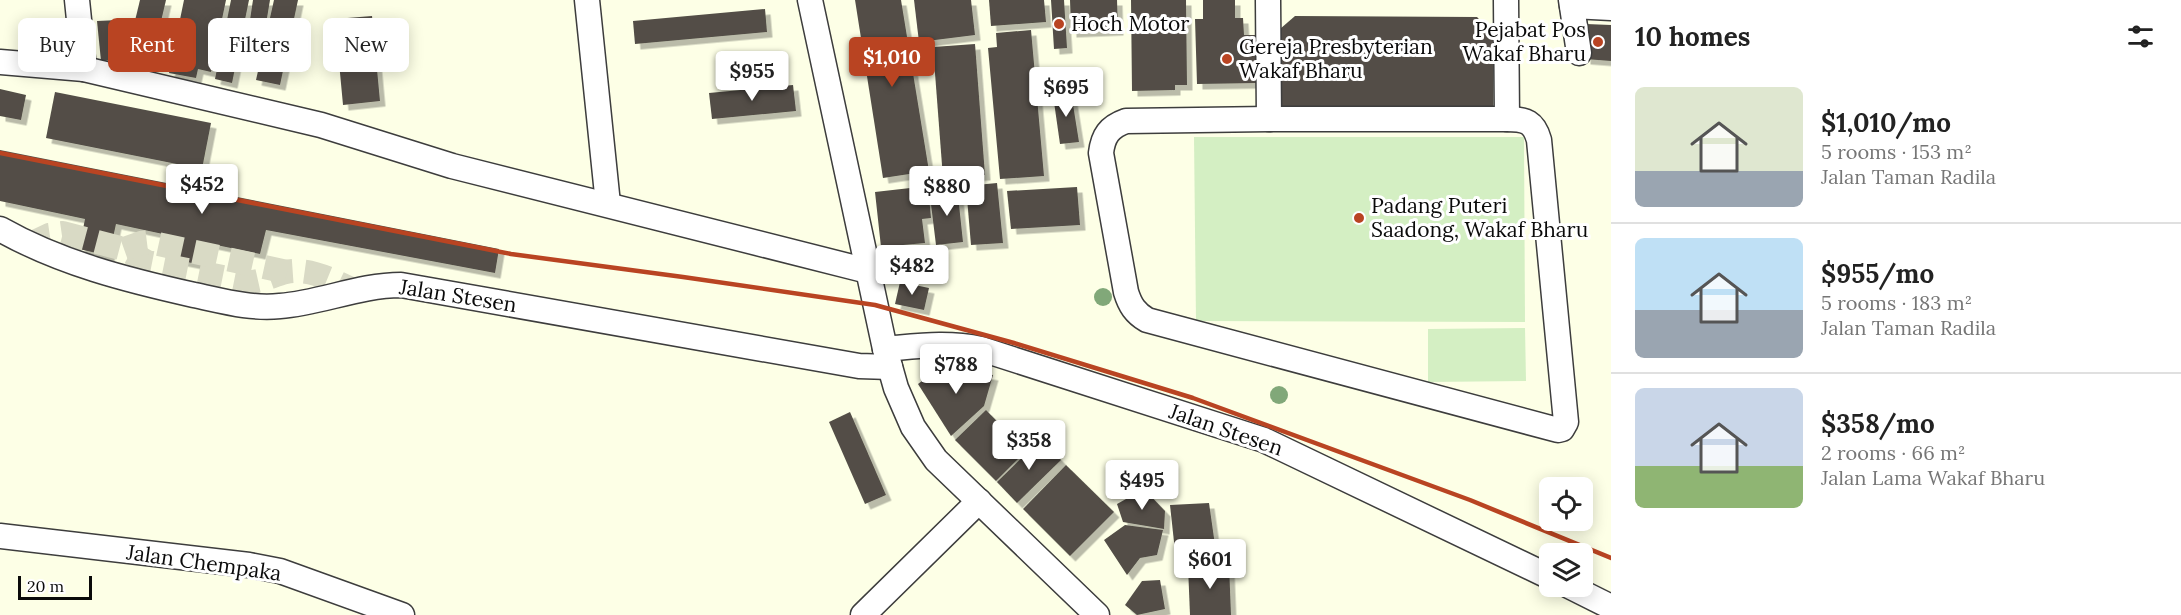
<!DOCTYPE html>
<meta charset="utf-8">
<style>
:root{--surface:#fff;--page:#f2f2f2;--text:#222;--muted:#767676;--line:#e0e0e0;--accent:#b94422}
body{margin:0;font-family:Lora,serif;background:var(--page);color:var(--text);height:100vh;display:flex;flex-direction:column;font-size:22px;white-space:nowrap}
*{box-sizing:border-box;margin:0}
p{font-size:20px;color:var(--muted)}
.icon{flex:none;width:33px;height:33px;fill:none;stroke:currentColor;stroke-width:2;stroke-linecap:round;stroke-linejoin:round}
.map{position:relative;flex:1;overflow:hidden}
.details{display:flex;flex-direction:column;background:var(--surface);width:570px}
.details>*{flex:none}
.hud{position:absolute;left:18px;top:18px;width:570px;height:54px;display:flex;gap:12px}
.controls{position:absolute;left:1539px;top:477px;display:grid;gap:12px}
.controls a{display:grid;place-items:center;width:54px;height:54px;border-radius:9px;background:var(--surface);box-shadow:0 3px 15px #0003;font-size:30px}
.scale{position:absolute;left:18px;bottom:15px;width:74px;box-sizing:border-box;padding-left:6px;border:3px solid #0a0a0a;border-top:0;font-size:16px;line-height:21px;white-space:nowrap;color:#0a0a0a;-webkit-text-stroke:4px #fff;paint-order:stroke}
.price{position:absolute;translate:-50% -51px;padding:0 14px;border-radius:6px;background:#fff;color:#222;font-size:20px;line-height:39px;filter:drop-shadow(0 2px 3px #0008)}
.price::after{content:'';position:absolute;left:50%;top:36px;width:18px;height:14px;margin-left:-9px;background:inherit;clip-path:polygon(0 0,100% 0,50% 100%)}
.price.selected{background:var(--accent);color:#fff}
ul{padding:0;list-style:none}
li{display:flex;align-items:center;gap:18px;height:150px;padding:0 24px}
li+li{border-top:2px solid var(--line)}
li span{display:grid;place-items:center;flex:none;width:168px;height:120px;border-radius:9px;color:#555}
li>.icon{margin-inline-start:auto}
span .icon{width:72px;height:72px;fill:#fffc;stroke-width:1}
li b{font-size:26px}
h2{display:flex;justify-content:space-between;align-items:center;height:72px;padding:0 24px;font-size:26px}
.chip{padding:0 21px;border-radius:9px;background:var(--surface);box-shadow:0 3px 15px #0003;font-size:21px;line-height:54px}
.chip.selected{background:var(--accent);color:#fff}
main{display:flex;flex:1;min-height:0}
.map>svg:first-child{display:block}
.pitch{fill:#d4efc3}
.building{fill:#524e46;filter:url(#shadow)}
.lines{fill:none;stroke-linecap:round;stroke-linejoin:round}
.minor-tunnel{stroke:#d9dac5;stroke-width:24;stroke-dasharray:24 12;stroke-linecap:butt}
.minor-casing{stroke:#3d3d3d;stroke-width:27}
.minor{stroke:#fff;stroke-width:24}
.rail{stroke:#b94422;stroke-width:4.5}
.tree{fill:#81a879}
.poi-dot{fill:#b94422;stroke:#fff;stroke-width:2}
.labels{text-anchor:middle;stroke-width:6;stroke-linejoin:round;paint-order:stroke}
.poi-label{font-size:21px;fill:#0a0a0a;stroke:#fff;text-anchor:start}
.street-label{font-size:21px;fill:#0a0a0a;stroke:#fff}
</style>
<main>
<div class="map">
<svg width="1611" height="615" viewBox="0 0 1611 615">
<defs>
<filter id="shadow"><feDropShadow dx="5.5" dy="5.5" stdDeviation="0" flood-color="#0004"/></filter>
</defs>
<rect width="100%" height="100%" fill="#fdffe6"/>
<!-- pitch -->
<g class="pitch">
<polygon points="1194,137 1524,137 1525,322 1196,321"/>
<polygon points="1525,328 1526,381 1428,382 1428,329"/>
</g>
<!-- building -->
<g class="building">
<polygon points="140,0 166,0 151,64 126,58"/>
<polygon points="184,0 226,0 211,72 198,69 196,78 169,73"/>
<polygon points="231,0 249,0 232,83 215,79"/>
<polygon points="253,0 270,0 264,36 248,33"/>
<polygon points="274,0 298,0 280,85 256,80"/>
<polygon points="855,0 901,0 929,171 883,178"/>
<polygon points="914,0 971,0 975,35 919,42"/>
<polygon points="989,0 1044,0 1046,22 991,26"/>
<polygon points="1051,0 1064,0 1067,48 1054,49"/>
<polygon points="1070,0 1117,0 1118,30 1071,32"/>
<polygon points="1131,0 1186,0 1187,85 1175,85 1175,90 1132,91"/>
<polygon points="1203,0 1235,0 1235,18 1243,18 1244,35 1257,35 1258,83 1197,84 1195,19 1203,19"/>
<polygon points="765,9 767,32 635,44 633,21"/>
<polygon points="372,16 380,101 343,105 335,19"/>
<polygon points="1295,16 1477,17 1493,34 1493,109 1280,108 1280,29"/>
<polygon points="119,20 123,59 101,61 97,21"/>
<polygon points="1586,24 1611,25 1611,61 1585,59"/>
<polygon points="1031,30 1044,176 1000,179 988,48 997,47 996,33"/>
<polygon points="975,44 985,175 943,178 933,47"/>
<polygon points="793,85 796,111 712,119 709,93"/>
<polygon points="0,89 26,95 21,120 0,116"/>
<polygon points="55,92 211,123 202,169 46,138"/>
<polygon points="1071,92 1079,142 1060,144 1053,95"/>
<polygon points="0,150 499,249 495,273 266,230 260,254 202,242 197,264 172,259 177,237 116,224 109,256 79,249 85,219 0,201"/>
<polygon points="997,183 1003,243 971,245 966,186"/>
<polygon points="928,186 931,218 922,219 925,243 881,247 875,192"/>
<polygon points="957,186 963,242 936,245 930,196 944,195 943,188"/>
<polygon points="1077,187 1080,225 1011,229 1007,191"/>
<polygon points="900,282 929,288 924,310 895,304"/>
<polygon points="942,366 993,375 984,406 951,436 918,384"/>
<polygon points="986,410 1026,451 996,481 955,440"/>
<polygon points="850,412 886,495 865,504 829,422"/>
<polygon points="1041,439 1061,460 1017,503 997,482"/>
<polygon points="1066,465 1114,512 1070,556 1023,509"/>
<polygon points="1144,489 1165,511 1164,529 1123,522 1117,504"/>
<polygon points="1209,503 1215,545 1175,551 1170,505"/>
<polygon points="1125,525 1163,530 1157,555 1140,558 1127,575 1104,540"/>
<polygon points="1229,564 1231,615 1190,615 1188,566"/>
<polygon points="1160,580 1165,609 1137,615 1125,605 1142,581"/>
</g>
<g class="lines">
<!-- minor-tunnel -->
<g class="minor-tunnel">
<path d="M28 245 49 235 63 233 124 249 147 262 248 282C262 282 273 275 286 272 310 267 334 281 355 291"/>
<polyline points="124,249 141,243 149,242 287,272"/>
</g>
<!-- minor casing -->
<g class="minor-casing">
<g id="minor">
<polyline points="77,0 84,69 321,125 452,166 868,271"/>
<polyline points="587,0 608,204"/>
<polyline points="810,0 885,349 896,388 913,427 936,460 1097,615"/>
<polyline points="1268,0 1269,119 1507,119 1506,0"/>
<polyline points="1571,0 1579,53"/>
<polyline points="1572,6 1611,8"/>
<polyline points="0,62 84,69"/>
<path d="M1269 119 1126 121C1109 127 1103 136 1101 153L1126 292C1130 305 1135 313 1147 320L1558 430 1562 429 1566 422 1539 140C1534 122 1526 119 1507 119"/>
<path d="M0 229C60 263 127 280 194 295 223 301 250 309 280 306 321 303 359 285 401 285L859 366 890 367"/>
<path d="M885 349C920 346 947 342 981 349L1264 440 1550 577"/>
<polyline points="0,536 249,565 280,571 402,615"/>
<polyline points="1569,586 1611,607"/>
<polyline points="863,615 979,501"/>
</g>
</g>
<!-- minor -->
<use href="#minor" class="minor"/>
<!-- rail -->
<polyline class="rail" points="0,153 511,254 683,277 875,305 1014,343 1193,398 1470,500 1611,558"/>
</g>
<!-- trees -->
<g class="tree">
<circle cx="1081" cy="79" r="9"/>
<circle cx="1103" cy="297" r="9"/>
<circle cx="1279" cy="395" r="9"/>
</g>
<!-- markers -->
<g class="poi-dot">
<circle cx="1059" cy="24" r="6"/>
<circle cx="1598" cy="42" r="6"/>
<circle cx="1227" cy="59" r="6"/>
<circle cx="1359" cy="218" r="6"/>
</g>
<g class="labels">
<!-- poi labels -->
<g class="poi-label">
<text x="1071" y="31">Hoch Motor</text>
<text x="1586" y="37" text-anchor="end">Pejabat Pos<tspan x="1586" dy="24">Wakaf Bharu</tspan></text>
<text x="1239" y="54">Gereja Presbyterian<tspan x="1239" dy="24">Wakaf Bharu</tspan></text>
<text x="1371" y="213">Padang Puteri<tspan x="1371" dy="24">Saadong, Wakaf Bharu</tspan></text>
</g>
<!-- street labels -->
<g class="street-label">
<text transform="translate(458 296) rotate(9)" y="7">Jalan Stesen</text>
<text transform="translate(1226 430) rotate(19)" y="7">Jalan Stesen</text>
<text transform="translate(204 563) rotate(8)" y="7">Jalan Chempaka</text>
</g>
</g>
</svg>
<div class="controls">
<a><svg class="icon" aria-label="locate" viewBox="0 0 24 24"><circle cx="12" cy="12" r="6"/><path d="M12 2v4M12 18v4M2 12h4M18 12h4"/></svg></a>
<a><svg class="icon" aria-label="layers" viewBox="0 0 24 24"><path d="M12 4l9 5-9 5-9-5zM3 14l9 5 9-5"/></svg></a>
</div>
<div class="scale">20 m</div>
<b class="price selected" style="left:892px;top:88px">$1,010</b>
<b class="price" style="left:752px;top:102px">$955</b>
<b class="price" style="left:1066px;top:118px">$695</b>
<b class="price" style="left:202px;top:215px">$452</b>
<b class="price" style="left:947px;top:217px">$880</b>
<b class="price" style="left:912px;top:296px">$482</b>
<b class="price" style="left:956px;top:395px">$788</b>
<b class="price" style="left:1029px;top:471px">$358</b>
<b class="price" style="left:1142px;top:511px">$495</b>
<b class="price" style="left:1210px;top:590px">$601</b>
<div class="hud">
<a class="chip">Buy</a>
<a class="chip selected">Rent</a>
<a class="chip">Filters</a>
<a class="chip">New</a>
</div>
</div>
<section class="details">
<h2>10 homes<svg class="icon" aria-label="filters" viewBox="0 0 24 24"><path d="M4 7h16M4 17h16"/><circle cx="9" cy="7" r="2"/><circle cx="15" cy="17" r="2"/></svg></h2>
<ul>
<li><span style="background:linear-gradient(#dfe7d0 70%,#9aa5b1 0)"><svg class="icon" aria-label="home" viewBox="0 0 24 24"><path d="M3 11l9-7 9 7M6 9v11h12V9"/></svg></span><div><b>$1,010/mo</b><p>5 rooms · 153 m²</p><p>Jalan Taman Radila</p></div></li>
<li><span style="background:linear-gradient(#bfe0f5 60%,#9aa5b1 0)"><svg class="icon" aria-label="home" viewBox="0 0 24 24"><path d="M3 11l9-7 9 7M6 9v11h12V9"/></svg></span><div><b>$955/mo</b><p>5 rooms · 183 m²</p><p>Jalan Taman Radila</p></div></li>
<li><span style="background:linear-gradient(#c9d6e8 65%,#8fb573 0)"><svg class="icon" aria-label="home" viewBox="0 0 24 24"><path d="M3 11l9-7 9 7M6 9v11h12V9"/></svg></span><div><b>$358/mo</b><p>2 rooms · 66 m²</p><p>Jalan Lama Wakaf Bharu</p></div></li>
</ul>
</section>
</main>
